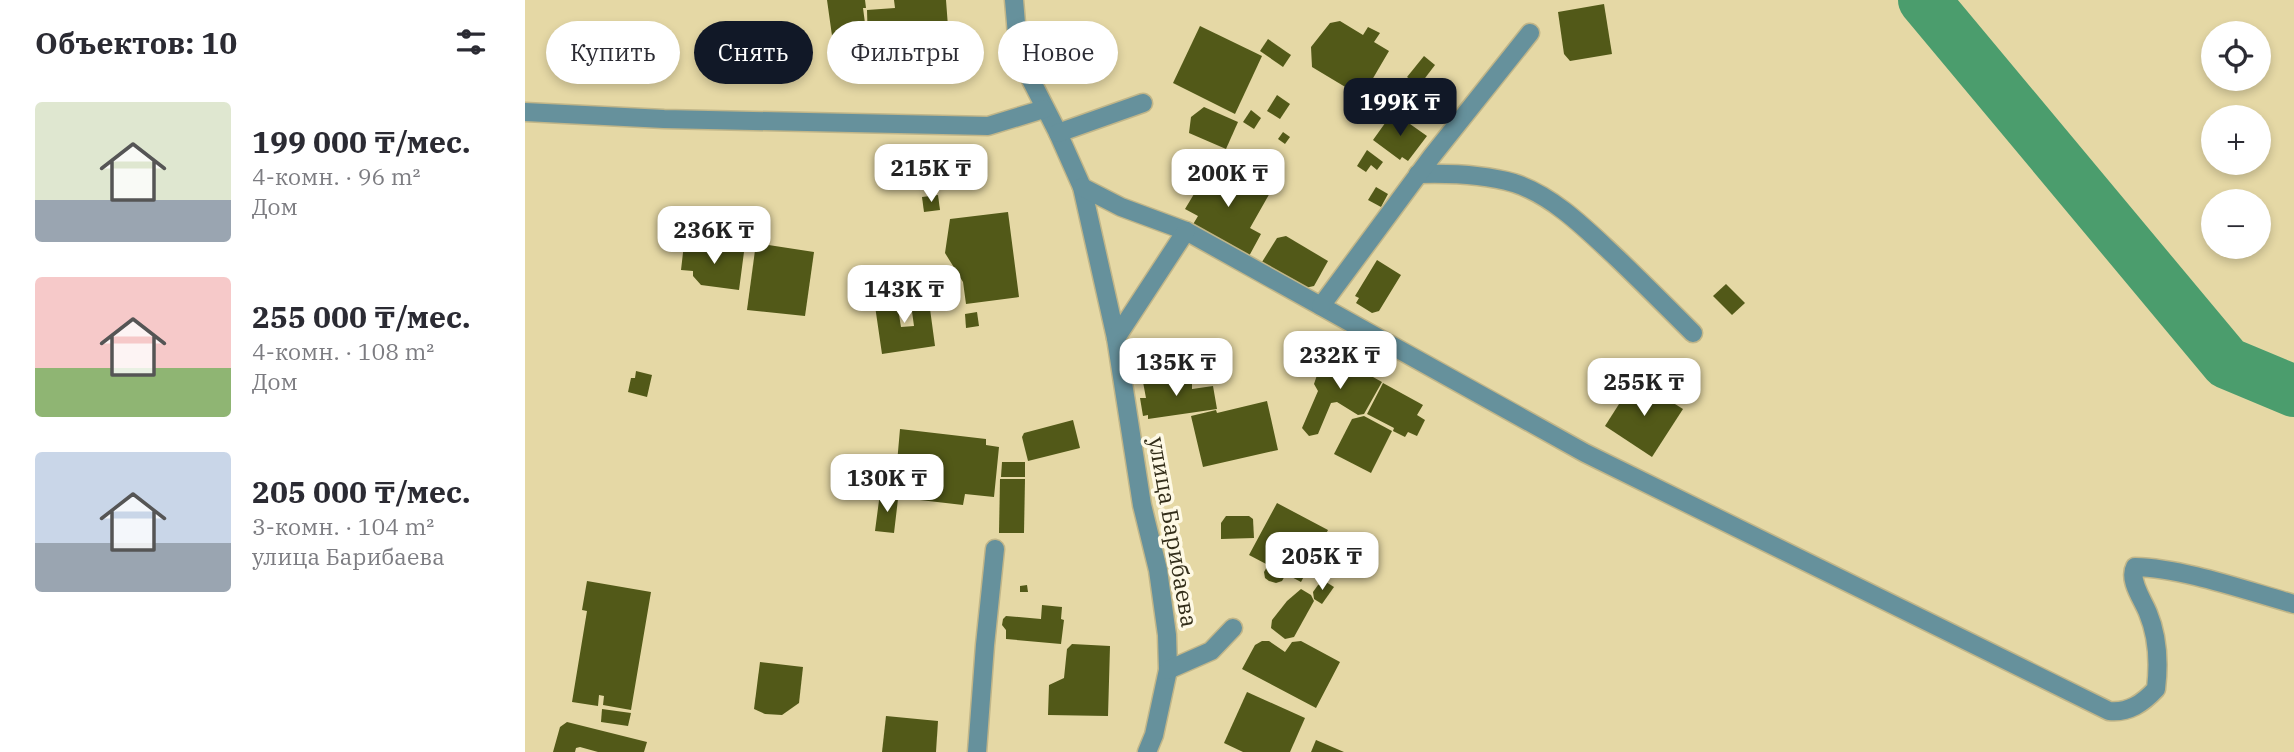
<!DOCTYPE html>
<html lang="ru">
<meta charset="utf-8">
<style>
:root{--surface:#fff;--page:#f7f7f7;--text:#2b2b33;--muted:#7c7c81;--accent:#111827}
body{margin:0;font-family:"IBM Plex Serif",serif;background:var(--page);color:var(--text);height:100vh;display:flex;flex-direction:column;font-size:26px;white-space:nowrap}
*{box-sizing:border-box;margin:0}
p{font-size:23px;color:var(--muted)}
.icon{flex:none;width:38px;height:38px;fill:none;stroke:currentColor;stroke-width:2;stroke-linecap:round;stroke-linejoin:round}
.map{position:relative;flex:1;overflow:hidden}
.details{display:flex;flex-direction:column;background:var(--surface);width:525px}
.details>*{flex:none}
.top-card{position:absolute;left:21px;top:21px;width:665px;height:63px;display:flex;gap:14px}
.fabs{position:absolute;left:1676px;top:21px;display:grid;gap:14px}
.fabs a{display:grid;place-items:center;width:70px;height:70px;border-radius:50%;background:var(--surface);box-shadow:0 4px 10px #0003;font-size:35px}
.price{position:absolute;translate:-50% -60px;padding:0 16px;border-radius:14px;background:#fff;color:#222;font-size:23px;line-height:46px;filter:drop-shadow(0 2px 4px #0008)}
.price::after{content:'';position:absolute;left:50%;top:42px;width:21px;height:16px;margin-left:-10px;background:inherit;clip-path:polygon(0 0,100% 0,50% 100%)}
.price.on{background:var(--accent);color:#fff}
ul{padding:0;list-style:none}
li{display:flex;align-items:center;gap:21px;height:175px;padding:0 35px}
li span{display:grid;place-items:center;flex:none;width:196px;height:140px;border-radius:7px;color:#555}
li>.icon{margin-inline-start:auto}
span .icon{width:84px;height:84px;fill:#fffc;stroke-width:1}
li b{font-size:30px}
h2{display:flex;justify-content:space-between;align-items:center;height:84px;padding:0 35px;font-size:30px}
.chip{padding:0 24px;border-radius:32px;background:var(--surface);box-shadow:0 4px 10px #0003;font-size:24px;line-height:63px}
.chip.on{background:var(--accent);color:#fff}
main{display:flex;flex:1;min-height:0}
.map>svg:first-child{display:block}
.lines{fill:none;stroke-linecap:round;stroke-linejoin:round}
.river{stroke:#4b9d6d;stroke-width:52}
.building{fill:#525918}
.minor-casing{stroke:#c1b689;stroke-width:21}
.minor{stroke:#66919c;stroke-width:18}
.labels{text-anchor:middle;stroke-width:7;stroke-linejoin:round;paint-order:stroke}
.street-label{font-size:23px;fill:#322d19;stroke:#fef9e5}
</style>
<main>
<section class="details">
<h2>Объектов: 10<svg class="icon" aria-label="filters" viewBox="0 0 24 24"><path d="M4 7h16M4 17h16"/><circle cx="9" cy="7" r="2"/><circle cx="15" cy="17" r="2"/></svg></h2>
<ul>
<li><span style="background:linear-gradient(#dfe7d0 70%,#9aa5b1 0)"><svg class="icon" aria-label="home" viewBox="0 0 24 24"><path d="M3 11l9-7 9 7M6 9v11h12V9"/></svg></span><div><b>199 000 ₸/мес.</b><p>4-комн. · 96 m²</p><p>Дом</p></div></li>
<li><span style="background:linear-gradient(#f6c9c9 65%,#8fb573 0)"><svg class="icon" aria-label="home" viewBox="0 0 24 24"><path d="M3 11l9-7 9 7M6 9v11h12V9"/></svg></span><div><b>255 000 ₸/мес.</b><p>4-комн. · 108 m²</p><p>Дом</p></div></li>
<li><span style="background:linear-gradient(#c9d6e8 65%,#9aa5b1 0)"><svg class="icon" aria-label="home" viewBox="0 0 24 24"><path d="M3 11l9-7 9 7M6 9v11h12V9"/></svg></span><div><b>205 000 ₸/мес.</b><p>3-комн. · 104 m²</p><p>улица Барибаева</p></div></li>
</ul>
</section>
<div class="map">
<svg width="1769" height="752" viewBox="0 0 1769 752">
<rect width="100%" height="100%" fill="#e5d8a5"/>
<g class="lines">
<!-- river -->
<polyline class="river" points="1399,0 1702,363 1769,391"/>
</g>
<!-- building -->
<g class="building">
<polygon points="302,0 340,0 341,8 338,8 343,46 309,50"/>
<polygon points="369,0 421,0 424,40 343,45 342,10 370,8"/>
<polygon points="1079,4 1087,54 1045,61 1039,54 1033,12"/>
<polygon points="815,21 838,35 843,27 855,33 849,42 864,51 837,97 787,67 786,47 805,23"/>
<polygon points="675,26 737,56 710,114 648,83"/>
<polygon points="743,39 766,55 758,67 735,51"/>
<polygon points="899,56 910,65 894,86 882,77"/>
<polygon points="752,95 765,104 755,119 742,111"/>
<polygon points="679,107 713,122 701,149 664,133 666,117"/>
<polygon points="726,110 736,118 729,129 718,122"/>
<polygon points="868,112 902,136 883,161 877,157 875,160 848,140"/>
<polygon points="758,132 765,137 760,144 753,139"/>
<polygon points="842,150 858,162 852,170 846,165 841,172 832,166"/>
<polygon points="703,170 712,171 746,191 725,228 736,234 723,258 667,226 673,216 660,209 672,189 669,184 672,175 689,176 694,172"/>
<polygon points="851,187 863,194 856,207 843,200"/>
<polygon points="413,195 415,210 399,212 397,197"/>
<polygon points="483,212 494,297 441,304 438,282 420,253 425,219"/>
<polygon points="761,236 803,261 789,286 780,288 737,262 752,238"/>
<polygon points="231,243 289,252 280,316 222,310"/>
<polygon points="159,244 219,252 214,290 176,285 168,276 168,271 156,270"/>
<polygon points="852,260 876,275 854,311 847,313 831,303 834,298 830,296"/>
<polygon points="1201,284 1220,303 1207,315 1188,296"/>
<polygon points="403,294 410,346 357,354 349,299 371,296 376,327 389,326 385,297"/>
<polygon points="452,312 454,326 441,328 440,314"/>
<polygon points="804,356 810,356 857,382 839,414 833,415 812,402 806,403 793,434 784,436 777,428 793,391 789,384 797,360"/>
<polygon points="111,371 127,375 122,397 103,392 106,378 110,378"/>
<polygon points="661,375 662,384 667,384 667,389 688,386 692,409 623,419 623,415 618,416 615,398 621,398 618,382"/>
<polygon points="1110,379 1158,409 1127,457 1080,426"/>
<polygon points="858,383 898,405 892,415 900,420 892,436 883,432 880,437 868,431 869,428 842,414"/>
<polygon points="742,401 753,450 678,467 666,416 691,410 692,413"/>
<polygon points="839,416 867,431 846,473 809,454 827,419"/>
<polygon points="548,420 555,448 503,461 497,437 499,433"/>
<polygon points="375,429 461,439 461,445 474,447 469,497 440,494 438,505 369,497"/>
<polygon points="477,462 500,462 500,477 476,477"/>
<polygon points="475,479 500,479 499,533 474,533"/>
<polygon points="355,493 368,495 368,498 373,499 369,533 350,531"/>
<polygon points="752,503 803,530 776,582 761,574 757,581 751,583 744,581 740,578 739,572 743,565 724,555"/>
<polygon points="701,516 724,516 728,519 729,538 696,539 696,523"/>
<polygon points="62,581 126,592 106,710 78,705 79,696 74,695 73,706 47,702 62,611 57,610"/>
<polygon points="801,582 809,587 797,604 789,599 788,592 793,585"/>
<polygon points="502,585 503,592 495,592 495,586"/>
<polygon points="776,589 786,595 789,601 769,637 760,639 746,628 747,620 762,601"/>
<polygon points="517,605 537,607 536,619 539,620 536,644 481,639 481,630 477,625 478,619 481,616 516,619"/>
<polygon points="737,641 744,641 760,652 767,642 776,641 815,662 791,708 717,669 730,645"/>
<polygon points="547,644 585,646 583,716 523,715 524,685 539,678 542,649"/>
<polygon points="235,662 278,667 274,703 257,715 240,714 229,709"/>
<polygon points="722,692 780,718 765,752 718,752 699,743"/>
<polygon points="77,709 106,713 103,726 76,722"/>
<polygon points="361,716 413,721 411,752 357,752"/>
<polygon points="42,722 122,742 119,752 73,752 55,747 51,748 50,752 28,752 35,727"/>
<polygon points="791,740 819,752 786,752"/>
</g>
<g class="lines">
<!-- minor casing -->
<g class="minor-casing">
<g id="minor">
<polyline points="489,0 492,35 506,80 533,133 557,187 591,338 617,505 633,570 642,635 643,670 629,735 622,752"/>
<polyline points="0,112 139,119 463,126 519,109"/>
<polyline points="533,133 618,103"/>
<path d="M893 174C925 173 958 174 989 183 1029 196 1062 230 1092 258 1118 283 1143 308 1168 333"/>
<path d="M557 187 596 207 661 231 1060 453 1584 711C1604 713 1618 703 1631 689 1634 664 1633 637 1623 613 1618 600 1603 580 1610 567 1658 568 1722 591 1769 604"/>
<polyline points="796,306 907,156 1005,33"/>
<polyline points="591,338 661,231"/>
<polyline points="643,670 686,651 708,628"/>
<polyline points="452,752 460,645 470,549"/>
</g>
</g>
<!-- minor -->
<use href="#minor" class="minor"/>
</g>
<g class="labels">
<!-- street labels -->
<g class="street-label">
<text transform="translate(648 532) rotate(80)" y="8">улица Барибаева</text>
</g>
</g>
</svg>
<div class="fabs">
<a><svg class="icon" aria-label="locate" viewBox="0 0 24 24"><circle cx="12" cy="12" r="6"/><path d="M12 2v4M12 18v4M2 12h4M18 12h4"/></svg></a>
<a>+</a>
<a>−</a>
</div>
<b class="price on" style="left:875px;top:138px">199K ₸</b>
<b class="price" style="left:406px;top:204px">215K ₸</b>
<b class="price" style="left:703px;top:209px">200K ₸</b>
<b class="price" style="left:189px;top:266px">236K ₸</b>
<b class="price" style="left:379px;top:325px">143K ₸</b>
<b class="price" style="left:815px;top:391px">232K ₸</b>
<b class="price" style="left:651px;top:398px">135K ₸</b>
<b class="price" style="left:1119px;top:418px">255K ₸</b>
<b class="price" style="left:362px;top:514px">130K ₸</b>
<b class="price" style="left:797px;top:592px">205K ₸</b>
<div class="top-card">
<a class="chip">Купить</a>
<a class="chip on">Снять</a>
<a class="chip">Фильтры</a>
<a class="chip">Новое</a>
</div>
</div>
</main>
